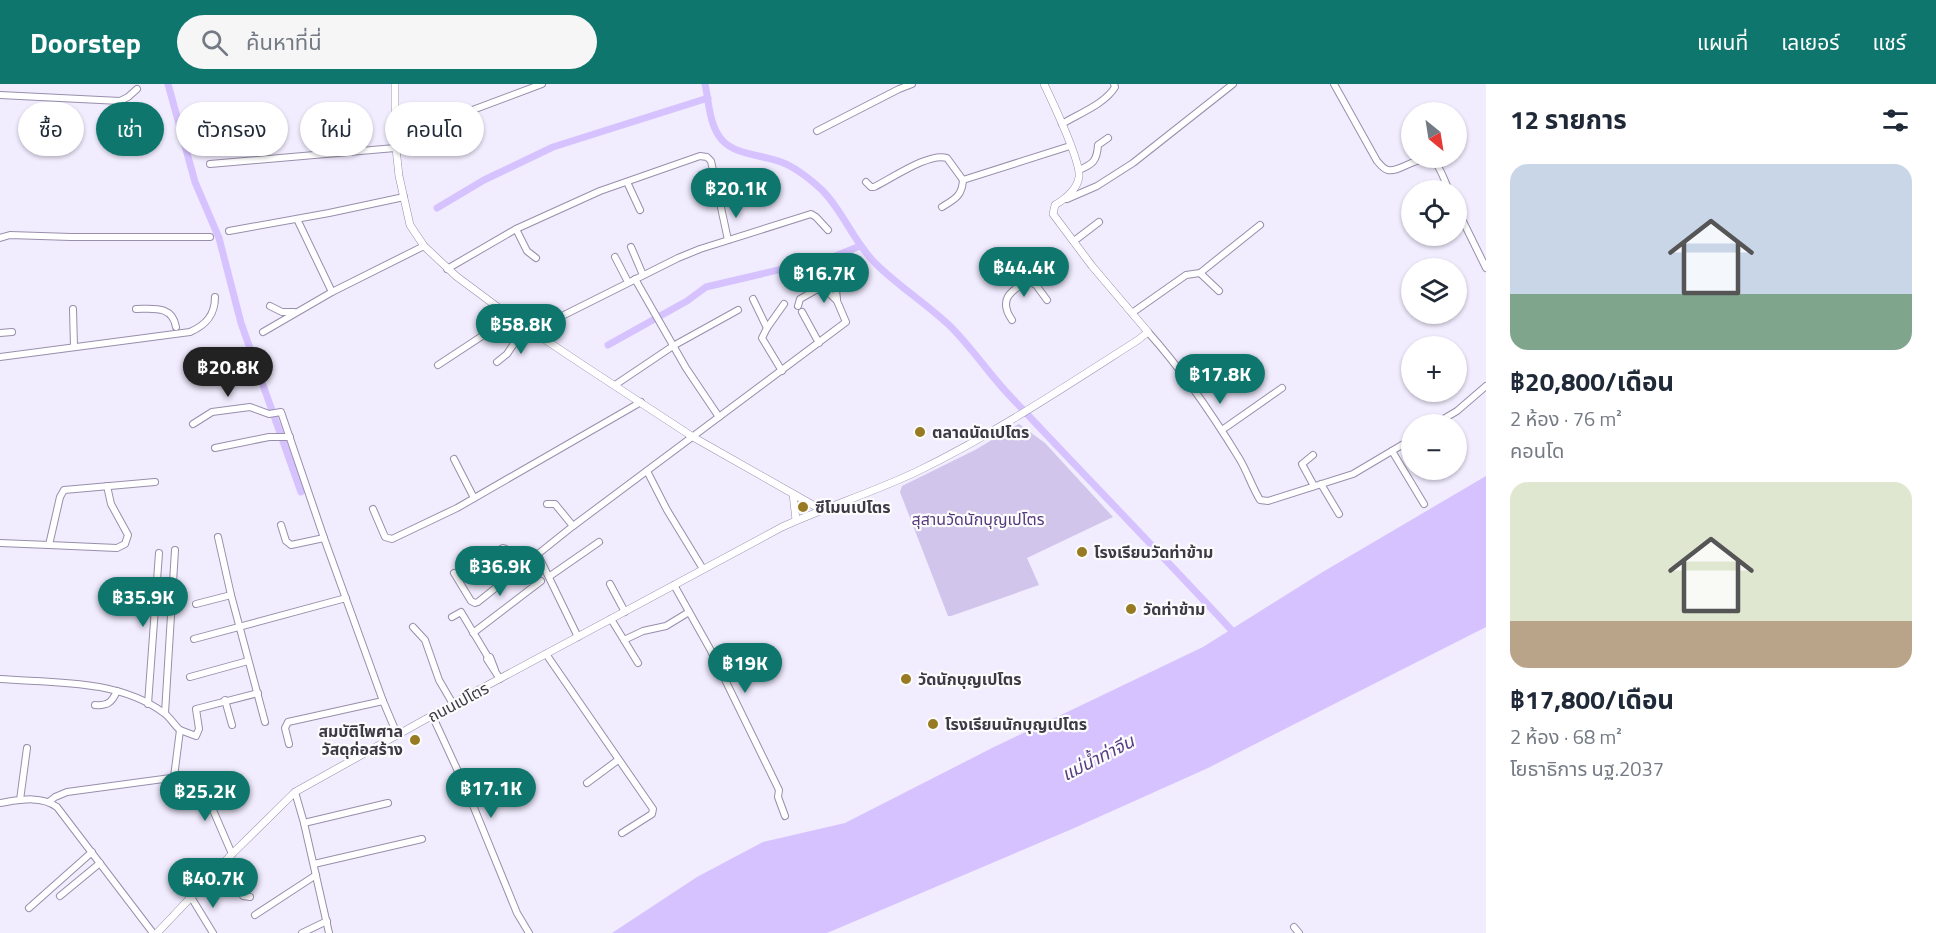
<!DOCTYPE html>
<html lang="th">
<meta charset="utf-8">
<style>
:root{--surface:#fff;--page:#f6f6f7;--text:#1f2937;--muted:#747a83;--accent:#0f766e}
body{margin:0;font-family:"Titillium Web","Noto Sans Thai",sans-serif;background:var(--page);color:var(--text);height:100vh;display:flex;flex-direction:column;font-size:22px;white-space:nowrap}
*{box-sizing:border-box;margin:0}
p{font-size:20px;color:var(--muted)}
.icon{flex:none;width:33px;height:33px;fill:none;stroke:currentColor;stroke-width:2;stroke-linecap:round;stroke-linejoin:round}
.map{position:relative;flex:1;overflow:hidden}
.side{display:flex;flex-direction:column;background:var(--surface);width:450px}
.side>*{flex:none}
.hud{position:absolute;left:18px;top:18px;width:570px;height:54px;display:flex;gap:12px}
.needle{width:39px;rotate:150deg}
.tools{position:absolute;left:1401px;top:18px;display:grid;gap:12px}
.tools a{display:grid;place-items:center;width:66px;height:66px;border-radius:50%;background:var(--surface);box-shadow:0 2px 4px #0004;font-size:30px}
.price{position:absolute;translate:-50% -51px;padding:0 14px;border-radius:21px;background:var(--accent);color:#fff;font-size:20px;line-height:39px;filter:drop-shadow(0 2px 3px #0008)}
.price::after{content:'';position:absolute;left:50%;top:36px;width:18px;height:14px;margin-left:-9px;background:inherit;clip-path:polygon(0 0,100% 0,50% 100%)}
.price.current{background:#222;color:#fff}
ul{padding:0;list-style:none}
li{display:grid;align-content:center;gap:12px;height:318px;padding:0 24px}
li span{display:grid;place-items:center;height:186px;border-radius:18px;color:#555}
li>.icon{margin-inline-start:auto}
span .icon{width:108px;height:108px;fill:#fffc;stroke-width:1}
li b{font-size:26px}
h2{display:flex;justify-content:space-between;align-items:center;height:72px;padding:0 24px;font-size:26px}
.pill{padding:0 21px;border-radius:27px;background:var(--surface);box-shadow:0 2px 4px #0004;font-size:21px;line-height:54px}
.pill.current{background:var(--accent);color:#fff}
header{display:flex;align-items:center;gap:36px;box-sizing:border-box;height:84px;padding:0 30px;background:var(--accent);color:#fff}
header strong{font-size:28px}
nav{display:flex;gap:33px;margin-inline-start:auto;font-size:21px}
.search{width:420px;height:54px;background:var(--page);display:flex;align-items:center;gap:15px;box-sizing:border-box;padding:0 21px;border-radius:33px;color:var(--muted);font-size:22px}
main{display:flex;flex:1;min-height:0}
.map>svg:first-child{display:block}
.green{fill:#d1c5ec}
.water{fill:#d6c2fe}
.lines{fill:none;stroke-linecap:round;stroke-linejoin:round}
.canal{stroke:#d6c2fe;stroke-width:7}
.minor-casing{stroke:#988fab;stroke-width:8}
.tertiary-casing{stroke:#988fab;stroke-width:8}
.minor{stroke:#fff;stroke-width:6}
.tertiary{stroke:#fff;stroke-width:7}
.poi-dot{fill:#977a22;stroke:#fcfcfc;stroke-width:2}
.labels{text-anchor:middle;stroke-width:4.5;stroke-linejoin:round;paint-order:stroke}
.poi-label{font-size:16px;font-weight:bold;fill:#3d3a46;stroke:#fcfcfc;text-anchor:start}
.park-label{font-size:16px;fill:#553a7f;stroke:#fcfcfc}
.street-label{font-size:16px;fill:#3d3a46;stroke:#fcfcfc}
.water-label{font-size:18px;font-style:italic;fill:#583d83;stroke:#fcfcfc}
</style>
<header>
<strong>Doorstep</strong>
<div class="search"><svg class="icon" aria-label="search" viewBox="0 0 24 24"><circle cx="10" cy="10" r="6"/><path d="M15 15l6 6"/></svg>ค้นหาที่นี่</div>
<nav><a>แผนที่</a><a>เลเยอร์</a><a>แชร์</a></nav>
</header>
<main>
<div class="map">
<svg width="1486" height="849" viewBox="0 0 1486 849">
<rect width="100%" height="100%" fill="#f1ecfe"/>
<!-- green -->
<polygon class="green" points="1019,340 1045,359 1113,433 1027,474 1039,501 951,532 948,532 900,408 902,402 975,366"/>
<!-- water -->
<polygon class="water" points="1486,392 1486,543 1208,684 1072,745 827,849 612,849 697,793 763,758 845,739 994,663 1203,563 1321,489"/>
<g class="lines">
<!-- canal -->
<g class="canal">
<polyline points="168,0 195,98 219,154 241,239 301,408"/>
<path d="M705 0C709 18 709 41 722 56 735 71 763 71 781 78 795 83 810 95 822 106 843 127 853 157 875 179 898 202 927 220 951 243 972 264 989 290 1010 312 1085 392 1162 471 1237 552"/>
<polyline points="437,124 484,96 553,63 708,14"/>
<polyline points="608,261 687,217 706,203 833,173 860,162"/>
</g>
<!-- minor casing -->
<g class="minor-casing">
<g id="minor">
<path d="M1334 0 1377 77C1380 80 1383 85 1388 86 1402 89 1424 64 1437 81 1442 88 1445 98 1449 106"/>
<polyline points="0,11 120,17 128,13 137,5"/>
<path d="M1062 40C1078 30 1105 20 1115 3L1114 0"/>
<polyline points="817,47 899,5 912,0"/>
<polyline points="395,55 542,0"/>
<polyline points="210,80 395,64"/>
<path d="M1079 86C1093 80 1097 77 1098 61L1108 54"/>
<polyline points="627,98 640,126"/>
<path d="M866 98 871 103H874C891 95 929 68 947 74L963 96 1070 62"/>
<polyline points="1067,115 1097,102 1133,79 1233,0"/>
<path d="M942 123C955 115 962 112 963 96"/>
<polyline points="1456,123 1486,184"/>
<polyline points="297,135 332,208"/>
<polyline points="516,145 527,167 536,174"/>
<polyline points="229,147 329,129 404,113"/>
<polyline points="0,154 10,151 71,153 210,153"/>
<polyline points="1074,157 1099,138"/>
<polyline points="631,163 643,191"/>
<polyline points="615,173 628,198"/>
<polyline points="447,185 516,145 600,107 700,72 707,73 711,77 728,156"/>
<polyline points="1200,189 1260,141"/>
<polyline points="635,195 686,284 719,333"/>
<polyline points="753,215 767,244"/>
<polyline points="837,215 836,206 848,199"/>
<polyline points="270,222 282,228 294,228"/>
<polyline points="73,225 74,263"/>
<path d="M136 225C153 225 172 221 176 243"/>
<polyline points="802,228 819,259"/>
<polyline points="1132,229 1186,191 1200,189 1219,207"/>
<path d="M1012 236C998 216 1010 206 1029 197L1036 201 1047 216"/>
<polyline points="263,248 332,208 424,162"/>
<path d="M1148 248C1183 287 1212 330 1239 374 1247 387 1252 403 1260 416L1268 417 1353 390 1412 355"/>
<polyline points="0,249 12,248"/>
<path d="M0 273 190 248C206 241 215 231 215 213"/>
<polyline points="497,278 507,270 513,261 542,242 678,174 700,165 811,130 816,133 828,146"/>
<polyline points="438,281 511,233"/>
<polyline points="782,287 762,254 767,244 784,220"/>
<polyline points="615,301 673,262 738,226"/>
<polyline points="193,340 212,328 250,323 269,330 281,328 324,454 383,617 397,650"/>
<polyline points="1435,340 1457,327 1486,302"/>
<polyline points="1222,346 1282,304"/>
<polyline points="215,364 269,353 290,353"/>
<polyline points="1392,367 1424,420"/>
<polyline points="1313,371 1302,380 1314,402"/>
<polyline points="454,375 474,414"/>
<polyline points="647,387 667,426 703,485"/>
<polyline points="1321,400 1339,430"/>
<polyline points="547,420 555,420 573,442"/>
<polyline points="373,425 385,453 392,455 457,424 641,318"/>
<polyline points="281,441 286,457 291,461 324,454"/>
<polyline points="218,453 231,511 265,638"/>
<polyline points="0,459 49,461 60,413 64,406 155,398"/>
<polyline points="49,461 117,464 125,460 128,451 111,420 107,402"/>
<polyline points="496,468 503,464 506,465 519,486"/>
<polyline points="538,471 578,553"/>
<polyline points="454,489 471,517 475,519 478,518 573,442 846,238 837,217 826,206 816,206 800,215 798,222"/>
<polyline points="550,492 599,458"/>
<polyline points="610,500 625,528"/>
<polyline points="674,501 710,565 779,706 778,713 785,732"/>
<polyline points="196,520 231,511"/>
<polyline points="452,533 461,528 488,573"/>
<polyline points="611,535 638,579"/>
<polyline points="413,543 425,556 439,596 453,620"/>
<polyline points="473,549 541,497"/>
<polyline points="194,555 346,514"/>
<polyline points="624,556 643,547 666,542 689,528"/>
<polyline points="546,570 653,725 652,730 622,749"/>
<polyline points="495,586 490,573 488,573 487,575 500,595"/>
<polyline points="190,593 248,577"/>
<path d="M0 595C54 599 118 595 164 629 170 633 174 641 180 646L174 693"/>
<polyline points="225,616 232,641"/>
<polyline points="148,620 159,469"/>
<path d="M95 621C108 622 112 618 117 607"/>
<polyline points="165,629 175,466"/>
<polyline points="432,631 468,709 517,829 529,849"/>
<polyline points="180,646 196,652 199,645 196,625 258,609"/>
<polyline points="289,660 285,644 288,638 383,617"/>
<polyline points="587,699 618,676"/>
<polyline points="295,708 304,739 329,849"/>
<polyline points="20,716 27,664"/>
<polyline points="50,717 55,713 67,708 193,691 200,696 232,770"/>
<path d="M0 719C19 716 41 711 57 723L153 849"/>
<polyline points="304,739 388,719"/>
<polyline points="223,780 243,812 250,813"/>
<polyline points="314,780 422,755"/>
<polyline points="60,812 100,779"/>
<polyline points="191,813 213,849"/>
<polyline points="29,824 92,768"/>
<polyline points="255,831 316,791"/>
<polyline points="1294,843 1299,849"/>
<polyline points="302,849 327,837"/>
</g>
</g>
<!-- tertiary casing -->
<g class="tertiary-casing">
<g id="tertiary">
<polyline points="395,0 395,55 399,92 410,141 424,162 456,192 511,233 583,281 693,353 820,425"/>
<polyline points="793,410 796,436"/>
<path d="M157 849 232 770 295 708 460 616 782 443C826 423 874 408 918 387 994 350 1066 302 1138 256L1148 248 1092 182 1053 130 1055 121C1065 115 1077 106 1079 93 1081 77 1052 17 1044 0"/>
</g>
</g>
<!-- minor -->
<use href="#minor" class="minor"/>
<!-- tertiary -->
<use href="#tertiary" class="tertiary"/>
</g>
<!-- markers -->
<g class="poi-dot">
<circle cx="920" cy="348" r="6"/>
<circle cx="803" cy="423" r="6"/>
<circle cx="1082" cy="468" r="6"/>
<circle cx="1131" cy="525" r="6"/>
<circle cx="906" cy="595" r="6"/>
<circle cx="933" cy="640" r="6"/>
<circle cx="415" cy="656" r="6"/>
</g>
<g class="labels">
<!-- poi labels -->
<g class="poi-label">
<text x="932" y="354">ตลาดนัดเปโตร</text>
<text x="815" y="429">ซีโมนเปโตร</text>
<text x="1094" y="474">โรงเรียนวัดท่าข้าม</text>
<text x="1143" y="531">วัดท่าข้าม</text>
<text x="918" y="601">วัดนักบุญเปโตร</text>
<text x="945" y="646">โรงเรียนนักบุญเปโตร</text>
<text x="403" y="653" text-anchor="end">สมบัติไพศาล<tspan x="403" dy="18">วัสดุก่อสร้าง</tspan></text>
</g>
<!-- park labels -->
<g class="park-label">
<text x="978" y="441">สุสานวัดนักบุญเปโตร</text>
</g>
<!-- street labels -->
<g class="street-label">
<text transform="translate(458 618) rotate(-28)" y="6">ถนนเปโตร</text>
</g>
<!-- water labels -->
<g class="water-label">
<text transform="translate(1098 674) rotate(-27)" y="6">แม่น้ำท่าจีน</text>
</g>
</g>
</svg>
<div class="tools">
<a><svg class="needle" viewBox="-14 -14 28 28"><path d="M0-13l5 13h-10z" fill="#e53935"/><path d="M0 13l5-13h-10z" fill="#747a83"/></svg></a>
<a><svg class="icon" aria-label="locate" viewBox="0 0 24 24"><circle cx="12" cy="12" r="6"/><path d="M12 2v4M12 18v4M2 12h4M18 12h4"/></svg></a>
<a><svg class="icon" aria-label="layers" viewBox="0 0 24 24"><path d="M12 4l9 5-9 5-9-5zM3 14l9 5 9-5"/></svg></a>
<a>+</a>
<a>−</a>
</div>
<b class="price" style="left:736px;top:135px">฿20.1K</b>
<b class="price" style="left:1024px;top:214px">฿44.4K</b>
<b class="price" style="left:824px;top:220px">฿16.7K</b>
<b class="price" style="left:521px;top:271px">฿58.8K</b>
<b class="price current" style="left:228px;top:314px">฿20.8K</b>
<b class="price" style="left:1220px;top:321px">฿17.8K</b>
<b class="price" style="left:500px;top:513px">฿36.9K</b>
<b class="price" style="left:143px;top:544px">฿35.9K</b>
<b class="price" style="left:745px;top:610px">฿19K</b>
<b class="price" style="left:491px;top:735px">฿17.1K</b>
<b class="price" style="left:205px;top:738px">฿25.2K</b>
<b class="price" style="left:213px;top:825px">฿40.7K</b>
<div class="hud">
<a class="pill">ซื้อ</a>
<a class="pill current">เช่า</a>
<a class="pill">ตัวกรอง</a>
<a class="pill">ใหม่</a>
<a class="pill">คอนโด</a>
</div>
</div>
<section class="side">
<h2>12 รายการ<svg class="icon" aria-label="filters" viewBox="0 0 24 24"><path d="M4 7h16M4 17h16"/><circle cx="9" cy="7" r="2"/><circle cx="15" cy="17" r="2"/></svg></h2>
<ul>
<li><span style="background:linear-gradient(#c9d6e8 70%,#7fa58c 0)"><svg class="icon" aria-label="home" viewBox="0 0 24 24"><path d="M3 11l9-7 9 7M6 9v11h12V9"/></svg></span><div><b>฿20,800/เดือน</b><p>2 ห้อง · 76 m²</p><p>คอนโด</p></div></li>
<li><span style="background:linear-gradient(#dfe7d0 75%,#b9a48a 0)"><svg class="icon" aria-label="home" viewBox="0 0 24 24"><path d="M3 11l9-7 9 7M6 9v11h12V9"/></svg></span><div><b>฿17,800/เดือน</b><p>2 ห้อง · 68 m²</p><p>โยธาธิการ นฐ.2037</p></div></li>
</ul>
</section>
</main>
